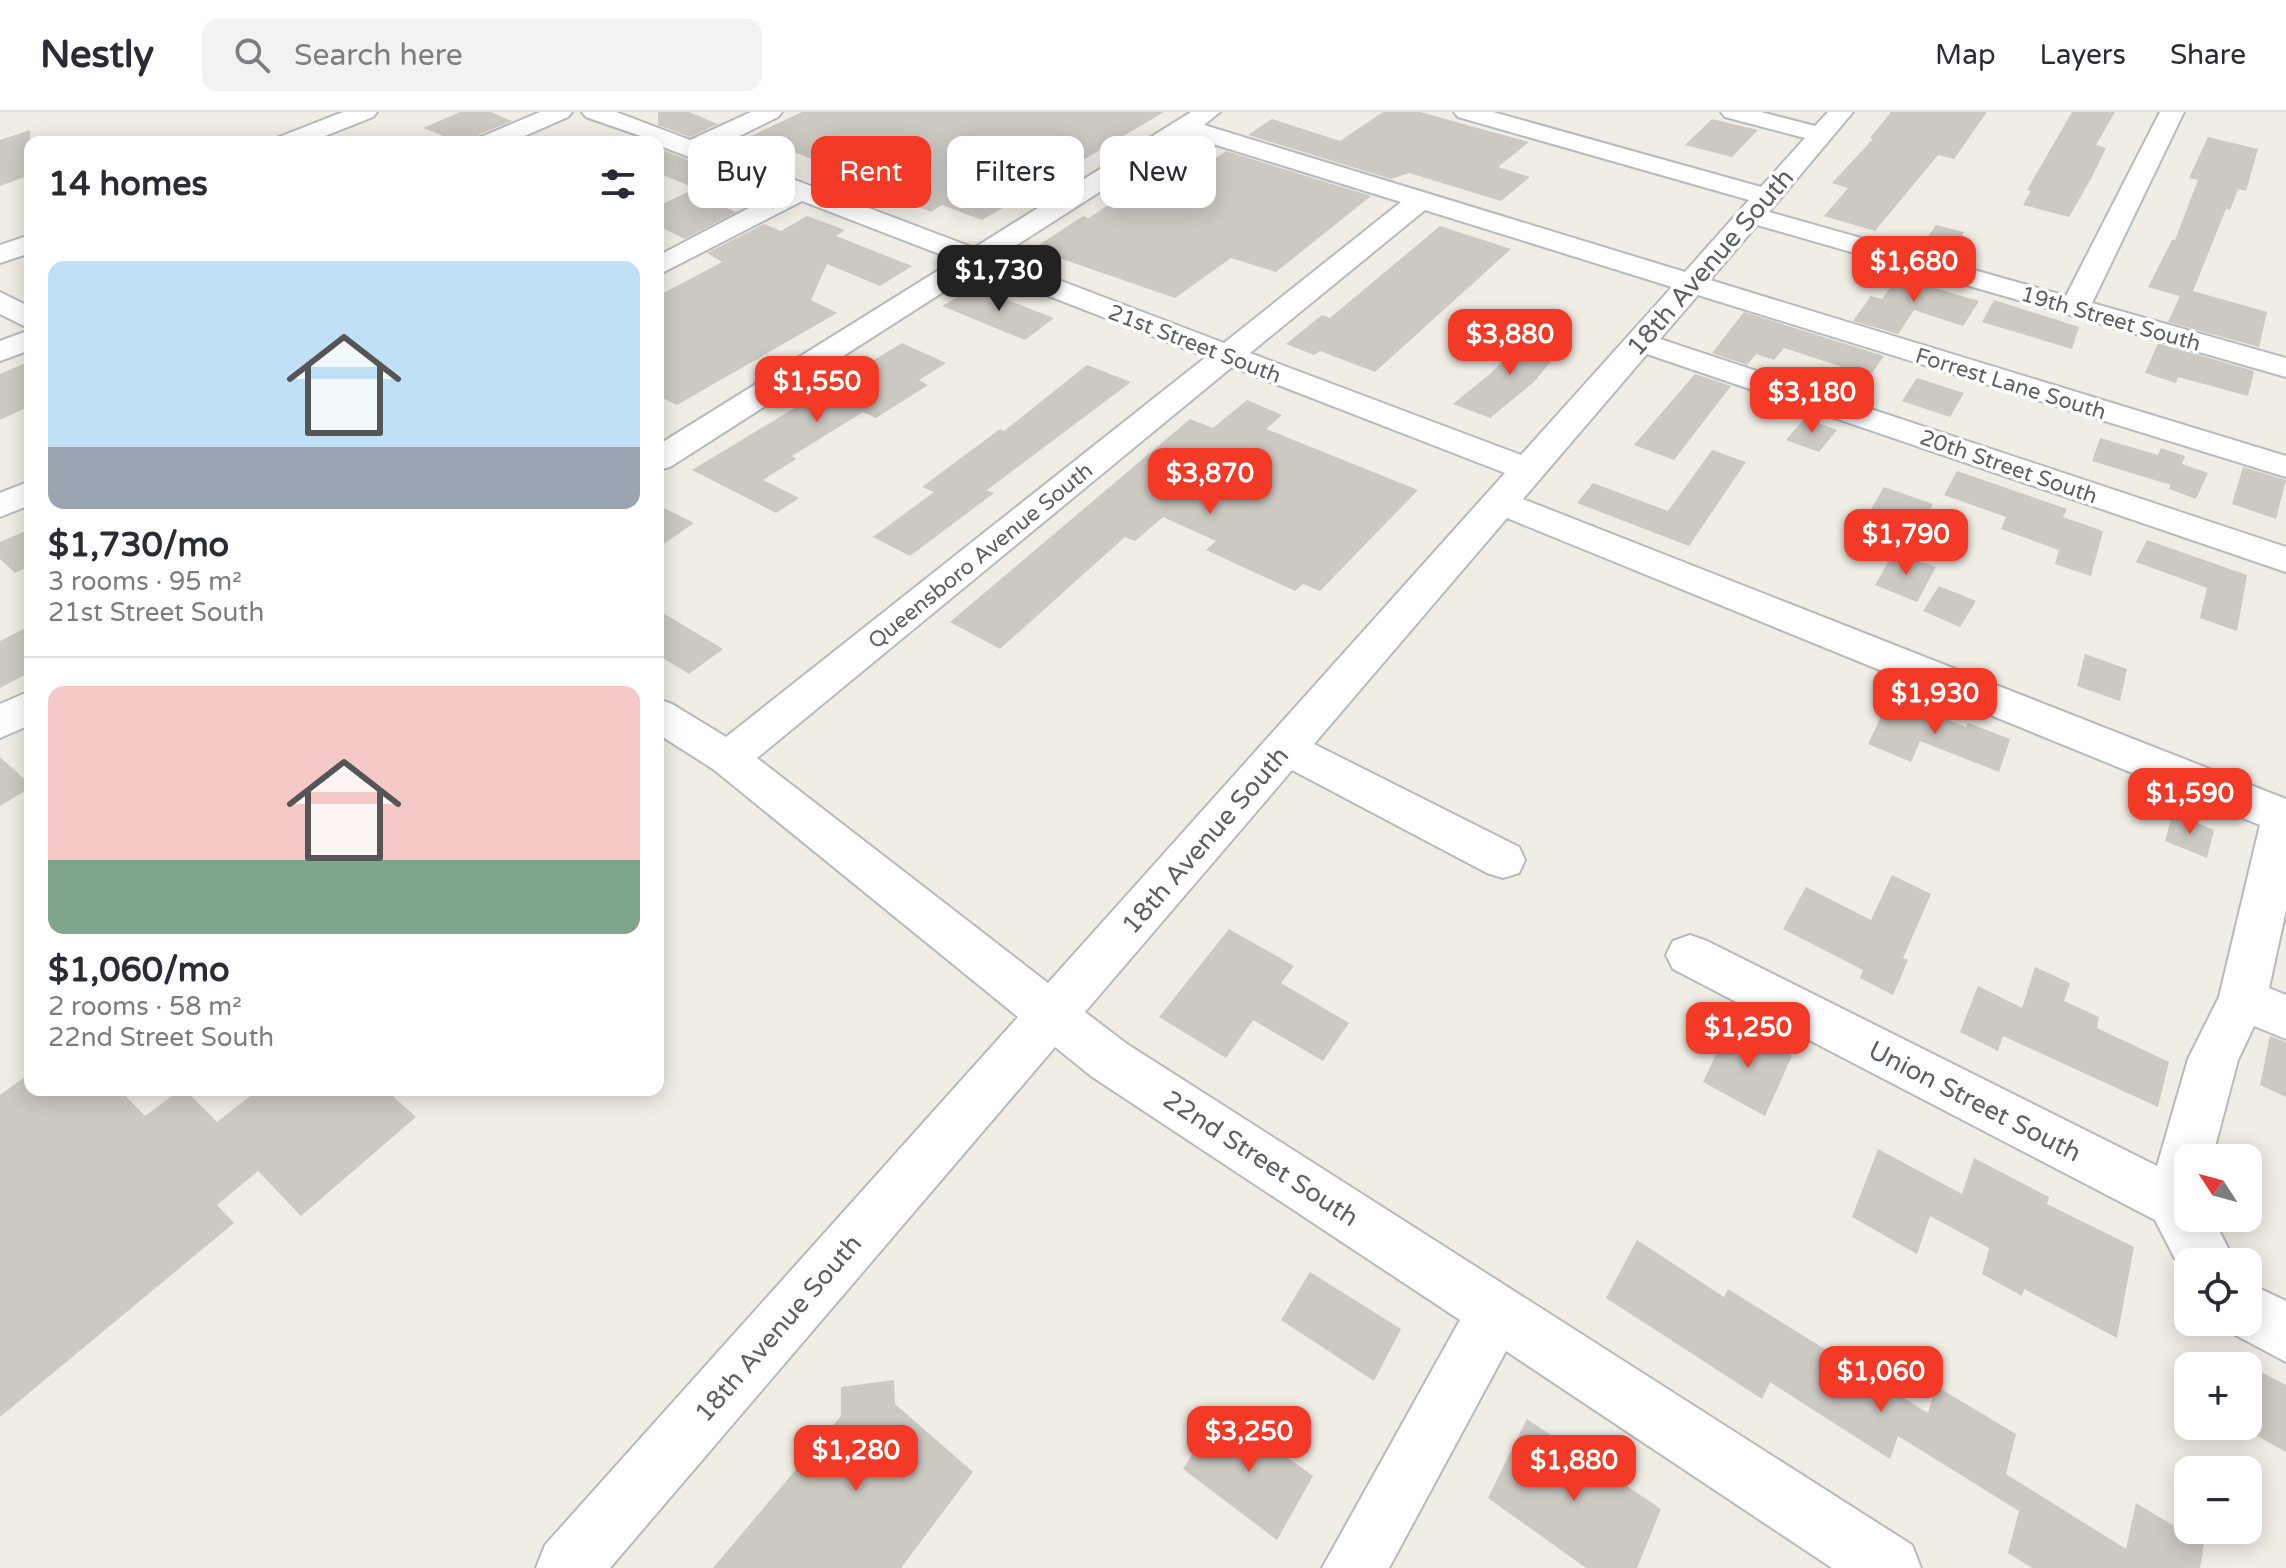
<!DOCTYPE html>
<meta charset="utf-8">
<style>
:root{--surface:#fff;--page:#f2f2f3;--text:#2b2b33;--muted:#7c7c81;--line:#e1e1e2;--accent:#f23a27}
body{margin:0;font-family:"Varela Round",sans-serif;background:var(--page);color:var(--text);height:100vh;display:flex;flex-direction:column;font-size:30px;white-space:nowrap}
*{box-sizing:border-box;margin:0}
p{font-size:26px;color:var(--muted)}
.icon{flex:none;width:44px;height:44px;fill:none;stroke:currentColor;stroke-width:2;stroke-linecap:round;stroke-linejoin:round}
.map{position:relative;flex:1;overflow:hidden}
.panel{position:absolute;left:24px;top:24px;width:640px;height:960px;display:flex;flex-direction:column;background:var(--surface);border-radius:16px;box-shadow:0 4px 20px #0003}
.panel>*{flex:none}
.hud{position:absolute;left:688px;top:24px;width:760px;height:72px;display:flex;gap:16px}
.needle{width:52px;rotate:306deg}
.buttons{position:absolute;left:2174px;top:1032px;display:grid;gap:16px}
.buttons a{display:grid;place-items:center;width:88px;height:88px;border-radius:16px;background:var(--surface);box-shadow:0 4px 20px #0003;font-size:40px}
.price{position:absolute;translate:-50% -68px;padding:0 18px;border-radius:16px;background:var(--accent);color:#fff;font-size:26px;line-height:52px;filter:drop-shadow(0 2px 4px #0008)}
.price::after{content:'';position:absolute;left:50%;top:48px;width:24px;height:18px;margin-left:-12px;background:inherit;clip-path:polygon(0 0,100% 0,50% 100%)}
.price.active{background:#222;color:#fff}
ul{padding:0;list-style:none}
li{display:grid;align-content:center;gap:16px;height:424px;padding:0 24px}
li+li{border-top:2px solid var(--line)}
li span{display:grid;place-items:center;height:248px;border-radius:16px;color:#555}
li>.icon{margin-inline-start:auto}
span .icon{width:144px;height:144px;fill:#fffc;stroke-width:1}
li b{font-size:34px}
h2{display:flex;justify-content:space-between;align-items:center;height:96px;padding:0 24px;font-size:34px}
.tag{padding:0 28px;border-radius:16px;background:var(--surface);box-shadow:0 4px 20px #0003;font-size:28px;line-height:72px}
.tag.active{background:var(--accent);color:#fff}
header{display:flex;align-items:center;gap:48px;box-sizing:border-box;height:112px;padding:0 40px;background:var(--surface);border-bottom:2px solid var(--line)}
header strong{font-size:38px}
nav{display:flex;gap:44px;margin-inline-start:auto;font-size:28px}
.search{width:560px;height:72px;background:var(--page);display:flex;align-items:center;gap:20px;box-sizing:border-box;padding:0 28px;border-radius:16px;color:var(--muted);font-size:30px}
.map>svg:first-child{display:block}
.building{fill:#ccc9c3}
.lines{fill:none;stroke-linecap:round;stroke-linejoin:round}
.minor-casing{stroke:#b6babe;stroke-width:4}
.minor{fill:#fff;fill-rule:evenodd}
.labels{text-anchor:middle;stroke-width:7;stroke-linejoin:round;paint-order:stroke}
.far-street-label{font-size:22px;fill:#5c6065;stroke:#fff}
.street-label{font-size:26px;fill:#5c6065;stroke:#fff}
</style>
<header>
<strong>Nestly</strong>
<div class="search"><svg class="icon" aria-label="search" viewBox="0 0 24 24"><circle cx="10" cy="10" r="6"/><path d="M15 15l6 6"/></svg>Search here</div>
<nav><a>Map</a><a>Layers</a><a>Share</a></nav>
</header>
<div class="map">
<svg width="2286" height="1456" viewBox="0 0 2286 1456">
<rect width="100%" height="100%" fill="#efede4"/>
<!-- building -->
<g class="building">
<polygon points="460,0 491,0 512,9 480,22 475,30 459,30 423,16"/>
<polygon points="658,0 689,0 718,12 690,25 658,13"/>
<polygon points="802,0 1164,0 982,108 942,93 931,100 858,70 865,67 751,24"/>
<polygon points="1383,0 1420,0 1529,30 1498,55 1530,65 1501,89 1409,61 1391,67 1248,23 1272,7 1340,29"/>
<polygon points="1891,0 1987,0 1954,47 1938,43 1875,119 1824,104 1848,76 1832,71 1873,27 1870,26"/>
<polygon points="2072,0 2115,0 2096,33 2106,36 2092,65 2069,105 2023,93 2031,79 2027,78"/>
<polygon points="1712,7 1758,18 1732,45 1685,33"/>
<polygon points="30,18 30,63 0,74 0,28"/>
<polygon points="747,24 772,33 746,46 721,37"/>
<polygon points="2208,25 2258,37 2246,79 2238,77 2230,98 2226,97 2193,179 2267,200 2259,235 2168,210 2180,184 2148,175 2172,128 2175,128 2198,68 2189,66"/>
<polygon points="658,36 718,60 690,74 658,61"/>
<polygon points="1226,39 1371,84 1276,160 1231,146 1175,186 1033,137 1083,104 1089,106 1163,56 1188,65"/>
<polygon points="716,67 748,80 722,94 736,100 685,127 658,114 658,94"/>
<polygon points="807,104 845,118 836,124 912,154 880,174 827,152 811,188 837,201 677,293 658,284 658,184 722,150 707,141 764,112 781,119"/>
<polygon points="1936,113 1964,120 1949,148 1918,139"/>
<polygon points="1440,114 1511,137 1375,260 1320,239 1314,243 1286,232 1322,203 1330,206"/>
<polygon points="1903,158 1936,168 1931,175 1979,189 1963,214 1914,198 1898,222 1853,209 1871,184 1882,187"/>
<polygon points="976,174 1025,195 1054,206 1025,228 942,194"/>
<polygon points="1994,188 2079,215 2072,237 1982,210"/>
<polygon points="1744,200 1884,244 1870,264 1784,236 1774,248 1756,242 1747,253 1712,241"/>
<polygon points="1529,223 1563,235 1534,270 1490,306 1453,292 1491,261"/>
<polygon points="902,231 946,251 919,268 928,273 876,306 863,300 792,344 796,347 763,368 799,386 776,401 692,358"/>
<polygon points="2158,231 2254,259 2248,284 2178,265 2176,271 2145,261"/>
<polygon points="30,249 30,294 0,308 0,262"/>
<polygon points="1087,253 1131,270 987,378 994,381 910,444 873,425 934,380 922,375 1000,317 1004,319"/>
<polygon points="1695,262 1731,274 1674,348 1634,333"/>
<polygon points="1917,266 1964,281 1950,305 1902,289"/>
<polygon points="1247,288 1282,303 1266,317 1418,378 1320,479 1303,472 1295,479 1206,438 1216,429 1163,405 1135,429 1125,425 1000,537 950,510 1190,307 1213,316"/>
<polygon points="1805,306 1837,318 1819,340 1786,328"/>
<polygon points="2100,326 2158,343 2161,336 2185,344 2182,352 2208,361 2196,387 2169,377 2171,373 2092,349"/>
<polygon points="1712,338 1746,350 1689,434 1577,391 1593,371 1668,399"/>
<polygon points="2243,355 2286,368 2276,407 2232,392"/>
<polygon points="1957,359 2067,397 2063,405 2103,419 2091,464 2055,452 2059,438 2001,417 2006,405 1944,383"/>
<polygon points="1884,375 1933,392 1912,429 1863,411"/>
<polygon points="658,393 694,411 658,436"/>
<polygon points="30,417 30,454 15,461 0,447 0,430"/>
<polygon points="2147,428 2247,463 2237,519 2200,506 2207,476 2136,450"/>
<polygon points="1894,440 1936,455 1917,490 1875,473"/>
<polygon points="1939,474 1976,489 1960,515 1923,499"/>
<polygon points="658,498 723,537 689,562 658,543"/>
<polygon points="30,514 30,560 0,576 0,529"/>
<polygon points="2085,542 2127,557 2120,589 2077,574"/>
<polygon points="1890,585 1966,615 1968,611 2010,627 1999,660 1920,629 1911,650 1868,632"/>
<polygon points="0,645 30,672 30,676 0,694"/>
<polygon points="2173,701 2214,718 2207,746 2165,729"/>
<polygon points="1892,763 1931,782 1903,846 1908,848 1893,883 1860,866 1863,858 1783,817 1806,775 1871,808"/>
<polygon points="1229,817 1294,854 1281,871 1349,911 1323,949 1253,908 1226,946 1159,905"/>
<polygon points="2035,855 2070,871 2064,889 2099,905 2097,916 2169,950 2158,995 2003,924 1998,939 1960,920 1978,874 2022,896"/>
<polygon points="1730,912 1792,944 1765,1004 1703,970"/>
<polygon points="2270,924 2286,930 2286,985 2260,973"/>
<polygon points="30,961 30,978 120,978 145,1004 180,978 185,978 217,1010 258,978 386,978 416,1005 301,1104 258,1059 217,1093 234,1111 0,1305 0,983"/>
<polygon points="1878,1037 1962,1082 1974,1046 2049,1085 2047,1092 2134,1135 2117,1226 2024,1177 2022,1184 1982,1162 1989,1136 1930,1104 1917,1142 1852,1105"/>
<polygon points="1637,1128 1724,1185 1728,1177 1928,1301 1936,1274 2016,1322 2006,1362 2126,1437 2136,1391 2204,1432 2200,1456 2032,1456 2008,1441 2019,1399 1898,1324 1890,1347 1770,1270 1762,1287 1606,1186"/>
<polygon points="1310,1160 1401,1217 1374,1269 1281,1208"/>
<polygon points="2261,1260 2286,1273 2286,1340 2252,1321"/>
<polygon points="894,1268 895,1292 973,1360 901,1456 713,1456 841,1304 841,1275"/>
<polygon points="1221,1297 1313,1364 1277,1428 1183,1357"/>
<polygon points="1527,1307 1661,1397 1637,1456 1586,1456 1488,1386"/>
</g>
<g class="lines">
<!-- minor casing -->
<g class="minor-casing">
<g id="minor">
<polygon points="343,0 377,0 373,5 310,30 276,30 279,25"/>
<polygon points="540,0 572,0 568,5 511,30 478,30 481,25"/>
<path d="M582 0H616L690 28 751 0H782L778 5 713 37 974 136 1191 0H1220L1204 13 1685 160 1749 88 1458 5 1454 0H1493L1761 75 1805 26 1725 5 1721 0H1761L1815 14 1828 0H1853L1769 100 2066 184 2160 0H2184L2092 191 2286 246V265L1757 113 1710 168 2286 344V365L1698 183 1660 227 2286 435V460L1647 242 1523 387 2286 687V798L2269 876 2286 883V927L2254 914 2238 948 2212 1046H2188V1106H2213L2235 1150H2188L2187 1170 2155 1108 1673 857 1666 843 1673 829 1690 823 1707 829 2157 1054 2188 947 2219 885 2260 713 1507 406 1314 632 1519 735 1525 748 1519 761 1503 766 1487 761 1292 658 1085 900 1127 932 1912 1433 1921 1456H1832L1506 1239 1389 1456H1322L1460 1208 1091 964 1055 935 610 1456H536L545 1433 1018 905 713 657 658 622V587L672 592 726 625 1206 245 979 157 670 355 658 358V333L955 148 802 89 658 163V144L779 80 658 33V30L586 5ZM1187 24 1401 90 1224 231 998 145ZM1425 98 1672 175 1521 343 1250 241ZM1232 255 1505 361 1048 871 757 646Z"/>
<polygon points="30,123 30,141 0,151 0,133"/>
<polygon points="0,180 30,195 30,217 0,202"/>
<polygon points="30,218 30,238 0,249 0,229"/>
<polygon points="30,369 30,393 0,405 0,381"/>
<polygon points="30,579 30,613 0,626 0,592"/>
<polygon points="2248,1171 2286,1189 2286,1250 2228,1219 2224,1210 2248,1210"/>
</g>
</g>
<!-- minor -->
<use href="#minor" class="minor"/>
</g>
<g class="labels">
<!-- far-street labels -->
<g class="far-street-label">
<text transform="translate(2111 206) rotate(16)" y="8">19th Street South</text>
<text transform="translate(1195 231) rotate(21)" y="8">21st Street South</text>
<text transform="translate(2011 271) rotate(17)" y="8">Forrest Lane South</text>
<text transform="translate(2009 354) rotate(19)" y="8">20th Street South</text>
<text transform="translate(980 443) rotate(-39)" y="8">Queensboro Avenue South</text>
</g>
<!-- street labels -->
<g class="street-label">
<text transform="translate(1710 150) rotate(-49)" y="9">18th Avenue South</text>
<text transform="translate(1205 728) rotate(-49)" y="9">18th Avenue South</text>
<text transform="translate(1975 989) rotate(27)" y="9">Union Street South</text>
<text transform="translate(1261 1046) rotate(33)" y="9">22nd Street South</text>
<text transform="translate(778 1216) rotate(-49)" y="9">18th Avenue South</text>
</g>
</g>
</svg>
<div class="buttons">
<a><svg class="needle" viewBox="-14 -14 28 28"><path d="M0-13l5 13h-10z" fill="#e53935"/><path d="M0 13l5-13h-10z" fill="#7c7c81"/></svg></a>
<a><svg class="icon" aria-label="locate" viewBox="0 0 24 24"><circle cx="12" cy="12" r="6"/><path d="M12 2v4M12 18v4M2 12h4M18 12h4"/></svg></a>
<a>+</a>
<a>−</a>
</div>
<b class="price" style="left:1914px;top:192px">$1,680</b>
<b class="price active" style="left:999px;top:201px">$1,730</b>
<b class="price" style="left:1510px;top:265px">$3,880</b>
<b class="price" style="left:817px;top:312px">$1,550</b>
<b class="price" style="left:1812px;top:323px">$3,180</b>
<b class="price" style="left:1210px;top:404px">$3,870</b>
<b class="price" style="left:1906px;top:465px">$1,790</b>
<b class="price" style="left:1935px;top:624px">$1,930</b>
<b class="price" style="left:2190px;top:724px">$1,590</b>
<b class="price" style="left:1748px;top:958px">$1,250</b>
<b class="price" style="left:1881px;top:1302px">$1,060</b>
<b class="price" style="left:1249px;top:1362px">$3,250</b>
<b class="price" style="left:856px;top:1381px">$1,280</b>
<b class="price" style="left:1574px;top:1391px">$1,880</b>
<div class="hud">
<a class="tag">Buy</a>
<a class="tag active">Rent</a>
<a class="tag">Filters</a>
<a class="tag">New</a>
</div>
<section class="panel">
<h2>14 homes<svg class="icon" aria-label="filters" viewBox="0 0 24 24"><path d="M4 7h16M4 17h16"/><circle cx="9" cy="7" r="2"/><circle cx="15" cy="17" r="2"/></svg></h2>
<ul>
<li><span style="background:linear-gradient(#bfe0f5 75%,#9aa5b1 0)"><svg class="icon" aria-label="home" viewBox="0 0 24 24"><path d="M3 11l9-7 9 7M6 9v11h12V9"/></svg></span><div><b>$1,730/mo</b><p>3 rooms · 95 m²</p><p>21st Street South</p></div></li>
<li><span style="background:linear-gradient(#f6c9c9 70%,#7fa58c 0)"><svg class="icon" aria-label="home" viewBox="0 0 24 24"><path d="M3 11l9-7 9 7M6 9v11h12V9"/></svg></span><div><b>$1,060/mo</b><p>2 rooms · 58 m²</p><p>22nd Street South</p></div></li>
</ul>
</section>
</div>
